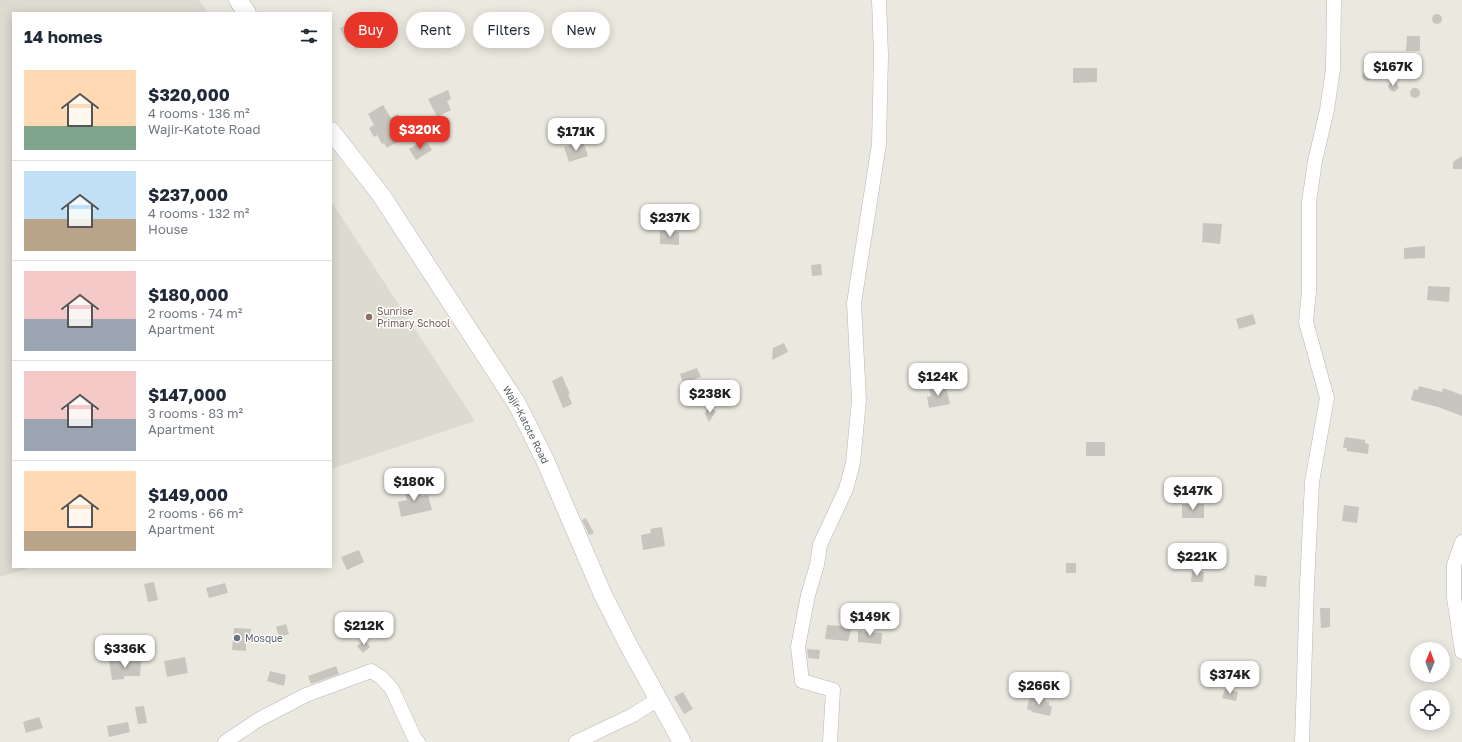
<!DOCTYPE html>
<meta charset="utf-8">
<style>
:root{--surface:#fff;--page:#f6f6f7;--text:#1f2937;--muted:#747a83;--line:#e0e1e3;--accent:#e73629}
body{margin:0;font-family:"Golos Text",sans-serif;background:var(--page);color:var(--text);height:100vh;display:flex;flex-direction:column;font-size:15px;white-space:nowrap}
*{box-sizing:border-box;margin:0}
p{font-size:13px;color:var(--muted)}
.icon{flex:none;width:22px;height:22px;fill:none;stroke:currentColor;stroke-width:2;stroke-linecap:round;stroke-linejoin:round}
.map{position:relative;flex:1;overflow:hidden}
.details{position:absolute;left:12px;top:12px;width:320px;height:556px;display:flex;flex-direction:column;background:var(--surface);border-radius:0px;box-shadow:0 2px 10px #0003}
.details>*{flex:none}
.guide{position:absolute;left:344px;top:12px;width:380px;height:36px;display:flex;gap:8px}
.needle{width:26px;rotate:1deg}
.controls{position:absolute;left:1410px;top:642px;display:grid;gap:8px}
.controls a{display:grid;place-items:center;width:40px;height:40px;border-radius:50%;background:var(--surface);box-shadow:0 2px 10px #0003;font-size:20px}
.price{position:absolute;translate:-50% -34px;padding:0 9px;border-radius:8px;background:#fff;color:#222;font-size:13px;line-height:26px;filter:drop-shadow(0 1px 2px #0008)}
.price::after{content:'';position:absolute;left:50%;top:24px;width:12px;height:9px;margin-left:-6px;background:inherit;clip-path:polygon(0 0,100% 0,50% 100%)}
.price.current{background:var(--accent);color:#fff}
ul{padding:0;list-style:none}
li{display:flex;align-items:center;gap:12px;height:100px;padding:0 12px}
li+li{border-top:1px solid var(--line)}
li span{display:grid;place-items:center;flex:none;width:112px;height:80px;border-radius:0px;color:#555}
li>.icon{margin-inline-start:auto}
span .icon{width:48px;height:48px;fill:#fffc;stroke-width:1}
li b{font-size:17px}
h2{display:flex;justify-content:space-between;align-items:center;height:48px;padding:0 12px;font-size:17px}
.tag{padding:0 14px;border-radius:18px;background:var(--surface);box-shadow:0 2px 10px #0003;font-size:14px;line-height:36px}
.tag.current{background:var(--accent);color:#fff}
.map>svg:first-child{display:block}
.education{fill:#dddad0}
.building{fill:#c8c5be}
.lines{fill:none;stroke-linecap:round;stroke-linejoin:round}
.minor-casing{stroke:#b5b7bc;stroke-width:15}
.tertiary-casing{stroke:#b5b7bc;stroke-width:19}
.minor{stroke:#fff;stroke-width:14}
.tertiary{stroke:#fff;stroke-width:18}
.education-dot{fill:#8d6e63;stroke:#fff;stroke-width:1.5}
.worship-dot{fill:#6b7280;stroke:#fff;stroke-width:1.5}
.labels{text-anchor:middle;stroke-width:3;stroke-linejoin:round;paint-order:stroke}
.education-label{font-size:10px;fill:#785e54;stroke:#fff;text-anchor:start}
.street-label{font-size:10px;fill:#585c60;stroke:#fff}
.worship-label{font-size:10px;fill:#5b616d;stroke:#fff;text-anchor:start}
</style>
<div class="map">
<svg width="1462" height="742" viewBox="0 0 1462 742">
<rect width="100%" height="100%" fill="#ebe8df"/>
<!-- education -->
<g class="education">
<polygon points="0,0 199,0 208,13 13,13 13,567 32,567 0,577"/>
<polygon points="331,201 475,421 331,469"/>
</g>
<!-- building -->
<g class="building">
<circle cx="1437" cy="19" r="5"/>
<polygon points="366,16 377,39 355,49 352,41 347,43 340,28"/>
<polygon points="1407,36 1420,36 1420,51 1406,51"/>
<polygon points="1073,68 1097,68 1097,82 1073,83"/>
<circle cx="1367" cy="76" r="5"/>
<polygon points="1391,82 1396,82 1399,88 1394,92 1390,90 1388,86"/>
<circle cx="1415" cy="93" r="5"/>
<polygon points="448,90 451,99 447,101 451,110 437,117 428,99"/>
<polygon points="383,105 391,118 398,114 403,122 395,127 402,139 387,148 384,143 382,144 377,135 374,137 369,128 374,125 368,114"/>
<polygon points="425,139 432,150 416,160 409,149"/>
<polygon points="583,141 588,156 569,162 564,147"/>
<polygon points="1462,156 1462,169 1453,169 1453,162"/>
<polygon points="1203,223 1222,224 1220,244 1202,242"/>
<polygon points="660,231 679,232 679,245 660,244"/>
<polygon points="1425,246 1425,258 1404,259 1404,248"/>
<polygon points="821,264 822,275 812,276 811,265"/>
<polygon points="1428,286 1450,287 1449,302 1427,300"/>
<polygon points="1253,314 1256,324 1239,329 1236,319"/>
<polygon points="784,343 788,352 772,360 773,348"/>
<polygon points="697,368 701,377 692,380 695,388 686,392 680,374"/>
<polygon points="562,376 570,394 568,394 572,404 563,408 552,381"/>
<polygon points="946,386 950,404 929,408 927,397 931,396 929,389"/>
<polygon points="1419,386 1442,392 1443,388 1462,395 1462,416 1438,407 1411,400 1414,389 1418,390"/>
<polygon points="709,409 716,411 709,422 705,414 706,410"/>
<polygon points="1345,437 1365,440 1365,443 1369,444 1368,454 1347,451 1347,448 1343,448"/>
<rect x="1086" y="442" width="19" height="14"/>
<polygon points="401,479 422,496 428,495 432,510 401,517 398,502 407,500"/>
<rect x="1182" y="504" width="22" height="14"/>
<polygon points="1344,505 1359,507 1357,523 1342,521"/>
<polygon points="586,518 594,533 589,535 582,520"/>
<polygon points="662,527 665,546 643,550 641,535 651,533 650,529"/>
<polygon points="359,550 364,562 347,570 341,557"/>
<rect x="1066" y="563" width="10" height="10"/>
<polygon points="1192,571 1204,572 1203,582 1191,582"/>
<polygon points="1255,575 1267,576 1266,587 1254,586"/>
<polygon points="154,582 158,600 148,602 144,584"/>
<polygon points="225,583 228,593 209,598 206,588"/>
<polygon points="1320,608 1330,608 1330,627 1321,628"/>
<polygon points="286,624 289,634 279,637 276,627"/>
<polygon points="827,625 852,627 848,641 825,639"/>
<polygon points="234,628 251,629 250,643 246,642 246,651 232,650"/>
<polygon points="858,631 882,633 881,644 858,642"/>
<polygon points="365,640 370,647 363,653 357,646"/>
<polygon points="807,649 820,650 819,659 808,658"/>
<polygon points="185,657 188,673 167,677 164,661"/>
<polygon points="109,660 141,661 140,676 124,676 124,679 112,680"/>
<polygon points="336,666 339,674 311,684 308,676"/>
<polygon points="270,671 286,675 284,686 267,681"/>
<polygon points="1225,689 1238,692 1236,701 1222,698"/>
<polygon points="683,692 693,709 684,714 674,697"/>
<polygon points="1031,695 1046,697 1045,701 1049,702 1049,706 1052,706 1050,716 1032,712 1032,711 1027,709 1029,699 1030,700"/>
<polygon points="144,706 147,723 138,724 135,707"/>
<polygon points="39,717 43,728 26,733 23,722"/>
<polygon points="128,722 130,732 109,737 107,726"/>
</g>
<g class="lines">
<!-- minor casing -->
<g class="minor-casing">
<g id="minor">
<polyline points="1462,542 1454,565 1454,598 1462,652"/>
<polyline points="225,742 258,720 306,695 371,671 381,677 392,689 414,737 418,742"/>
<polyline points="576,742 633,715 658,699"/>
<polyline points="830,742 833,690 802,681 798,647 808,595 817,565 820,545 846,489 853,463 859,400 854,303 879,144 881,55 879,0"/>
<polyline points="1302,742 1307,585 1312,482 1327,398 1306,322 1309,291 1309,202 1315,161 1327,110 1333,69 1334,0"/>
</g>
</g>
<!-- tertiary casing -->
<g class="tertiary-casing">
<g id="tertiary">
<polyline points="238,0 247,13"/>
<path id="s1" d="M331 131 381 195 517 404 545 460 603 595 630 648 682 742"/>
</g>
</g>
<!-- minor -->
<use href="#minor" class="minor"/>
<!-- tertiary -->
<use href="#tertiary" class="tertiary"/>
</g>
<!-- markers -->
<circle class="education-dot" cx="369" cy="317" r="4"/>
<circle class="worship-dot" cx="237" cy="638" r="4"/>
<g class="labels">
<!-- education labels -->
<g class="education-label">
<text x="377" y="315">Sunrise<tspan x="377" dy="12">Primary School</tspan></text>
</g>
<!-- street labels -->
<g class="street-label">
<text dy="4" stroke="none"><textPath href="#s1" startOffset="353">Wajir-Katote Road</textPath></text>
</g>
<!-- worship labels -->
<g class="worship-label">
<text x="245" y="642">Mosque</text>
</g>
</g>
</svg>
<div class="controls">
<a><svg class="needle" viewBox="-14 -14 28 28"><path d="M0-13l5 13h-10z" fill="#e53935"/><path d="M0 13l5-13h-10z" fill="#747a83"/></svg></a>
<a><svg class="icon" aria-label="locate" viewBox="0 0 24 24"><circle cx="12" cy="12" r="6"/><path d="M12 2v4M12 18v4M2 12h4M18 12h4"/></svg></a>
</div>
<b class="price" style="left:1393px;top:87px">$167K</b>
<b class="price current" style="left:420px;top:150px">$320K</b>
<b class="price" style="left:576px;top:152px">$171K</b>
<b class="price" style="left:670px;top:238px">$237K</b>
<b class="price" style="left:938px;top:397px">$124K</b>
<b class="price" style="left:710px;top:414px">$238K</b>
<b class="price" style="left:414px;top:502px">$180K</b>
<b class="price" style="left:1193px;top:511px">$147K</b>
<b class="price" style="left:1197px;top:577px">$221K</b>
<b class="price" style="left:870px;top:637px">$149K</b>
<b class="price" style="left:364px;top:646px">$212K</b>
<b class="price" style="left:125px;top:669px">$336K</b>
<b class="price" style="left:1230px;top:695px">$374K</b>
<b class="price" style="left:1039px;top:706px">$266K</b>
<div class="guide">
<a class="tag current">Buy</a>
<a class="tag">Rent</a>
<a class="tag">Filters</a>
<a class="tag">New</a>
</div>
<section class="details">
<h2>14 homes<svg class="icon" aria-label="filters" viewBox="0 0 24 24"><path d="M4 7h16M4 17h16"/><circle cx="9" cy="7" r="2"/><circle cx="15" cy="17" r="2"/></svg></h2>
<ul>
<li><span style="background:linear-gradient(#ffd9b3 70%,#7fa58c 0)"><svg class="icon" aria-label="home" viewBox="0 0 24 24"><path d="M3 11l9-7 9 7M6 9v11h12V9"/></svg></span><div><b>$320,000</b><p>4 rooms · 136 m²</p><p>Wajir-Katote Road</p></div></li>
<li><span style="background:linear-gradient(#bfe0f5 60%,#b9a48a 0)"><svg class="icon" aria-label="home" viewBox="0 0 24 24"><path d="M3 11l9-7 9 7M6 9v11h12V9"/></svg></span><div><b>$237,000</b><p>4 rooms · 132 m²</p><p>House</p></div></li>
<li><span style="background:linear-gradient(#f6c9c9 60%,#9aa5b1 0)"><svg class="icon" aria-label="home" viewBox="0 0 24 24"><path d="M3 11l9-7 9 7M6 9v11h12V9"/></svg></span><div><b>$180,000</b><p>2 rooms · 74 m²</p><p>Apartment</p></div></li>
<li><span style="background:linear-gradient(#f6c9c9 60%,#9aa5b1 0)"><svg class="icon" aria-label="home" viewBox="0 0 24 24"><path d="M3 11l9-7 9 7M6 9v11h12V9"/></svg></span><div><b>$147,000</b><p>3 rooms · 83 m²</p><p>Apartment</p></div></li>
<li><span style="background:linear-gradient(#ffd9b3 75%,#b9a48a 0)"><svg class="icon" aria-label="home" viewBox="0 0 24 24"><path d="M3 11l9-7 9 7M6 9v11h12V9"/></svg></span><div><b>$149,000</b><p>2 rooms · 66 m²</p><p>Apartment</p></div></li>
</ul>
</section>
</div>
